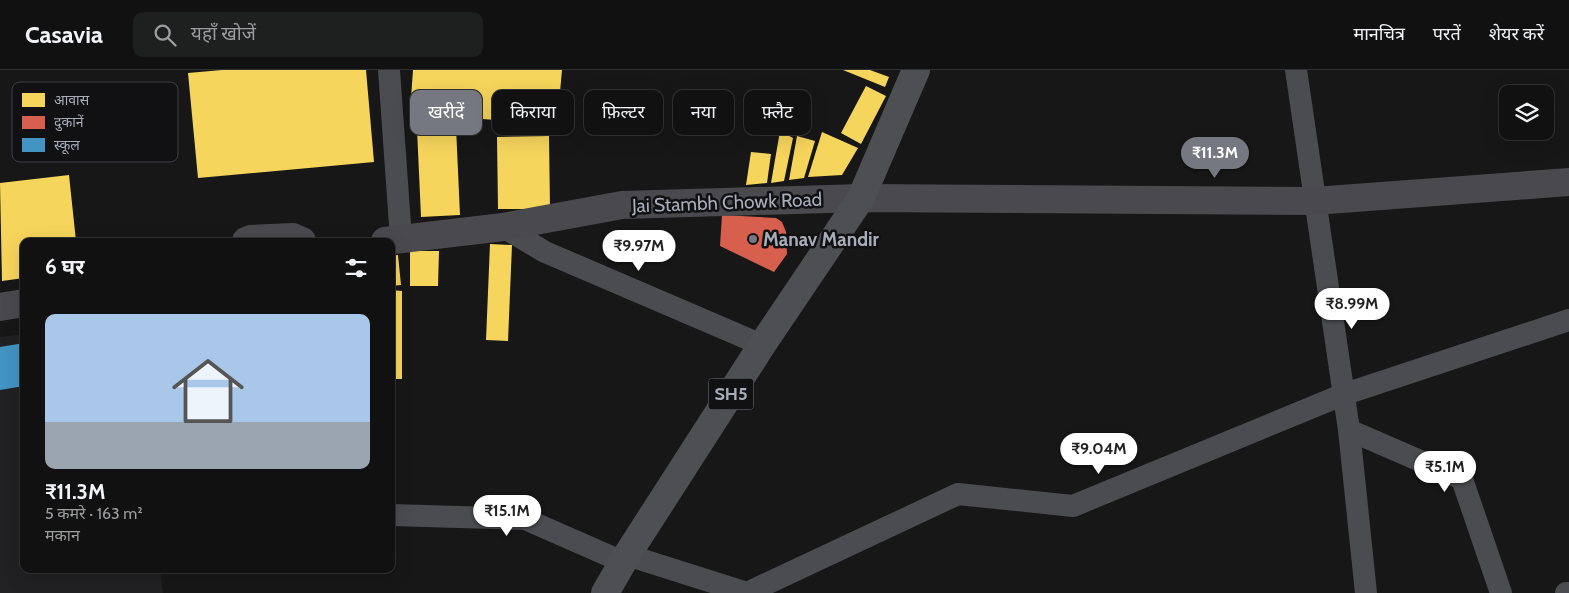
<!DOCTYPE html>
<html lang="hi">
<meta charset="utf-8">
<style>
:root{--surface:#111;--page:#1e1f1f;--text:#f1f3f6;--muted:#9c9d9f;--line:#303131;--accent:#757880}
body{margin:0;font-family:Cabin,"Noto Sans Devanagari",sans-serif;background:var(--page);color:var(--text);height:100vh;display:flex;flex-direction:column;font-size:19px;white-space:nowrap}
*{box-sizing:border-box;margin:0}
p{font-size:16px;color:var(--muted)}
.icon{flex:none;width:28px;height:28px;fill:none;stroke:currentColor;stroke-width:2;stroke-linecap:round;stroke-linejoin:round}
.map{position:relative;flex:1;overflow:hidden}
.drawer{position:absolute;left:20px;top:168px;width:375px;height:335px;display:flex;flex-direction:column;background:var(--surface);border-radius:10px;box-shadow:0 5px 20px #0002,0 0 0 1px var(--line)}
.drawer>*{flex:none}
.top-card{position:absolute;left:410px;top:20px;width:475px;height:45px;display:flex;gap:10px}
.fabs{position:absolute;left:1499px;top:15px;display:grid;gap:10px}
.fabs a{display:grid;place-items:center;width:55px;height:55px;border-radius:10px;background:var(--surface);box-shadow:0 5px 20px #0002,0 0 0 1px var(--line);font-size:25px}
.price{position:absolute;translate:-50% -42px;padding:0 11px;border-radius:18px;background:#fff;color:#222;font-size:16px;line-height:32px;filter:drop-shadow(0 1px 2px #0008)}
.price::after{content:'';position:absolute;left:50%;top:30px;width:15px;height:11px;margin-left:-8px;background:inherit;clip-path:polygon(0 0,100% 0,50% 100%)}
.price.active{background:var(--accent);color:#fff}
ul{padding:0;list-style:none}
li{display:grid;align-content:center;gap:10px;height:265px;padding:0 25px}
li span{display:grid;place-items:center;height:155px;border-radius:10px;color:#555}
li>.icon{margin-inline-start:auto}
span .icon{width:90px;height:90px;fill:#fffc;stroke-width:1}
li b{font-size:21px}
h2{display:flex;justify-content:space-between;align-items:center;height:60px;padding:0 25px;font-size:21px}
.pill{padding:0 18px;border-radius:10px;background:var(--surface);box-shadow:0 5px 20px #0002,0 0 0 1px var(--line);font-size:18px;line-height:45px}
.pill.active{background:var(--accent);color:#fff}
header{display:flex;align-items:center;gap:30px;box-sizing:border-box;height:70px;padding:0 25px;background:var(--surface);border-bottom:1px solid var(--line)}
header strong{font-size:24px}
nav{display:flex;gap:28px;margin-inline-start:auto;font-size:18px}
.search{width:350px;height:45px;background:var(--page);display:flex;align-items:center;gap:12px;box-sizing:border-box;padding:0 18px;border-radius:10px;color:var(--muted);font-size:19px}
.map>svg:first-child{display:block}
.built{fill:#212123}
.homes{fill:#f6d55c}
.shops{fill:#d6604d}
.schools{fill:#4393c3}
.lines{fill:none;stroke-linecap:round;stroke-linejoin:round}
.street{stroke:#4b4c50;stroke-width:22}
.secondary{stroke:#4a4a4e;stroke-width:28}
.primary{stroke:#4d4f52;stroke-width:28}
.poi-dot{fill:#757880;stroke:#111113;stroke-width:2}
.labels{text-anchor:middle;stroke-width:5;stroke-linejoin:round;paint-order:stroke}
.shield{fill:#111113;stroke:#7b7e86;stroke-width:1}
.shield-label{font-size:18px;font-weight:bold;fill:#a8adb8}
.street-label{font-size:19px;fill:#a8adb8;stroke:#111113}
.poi-label{font-size:19px;font-weight:bold;fill:#a8adb8;stroke:#111113;text-anchor:start}
.key{fill:#111113;stroke:#3e4045;stroke-width:1}
.key-label{font-size:14px;fill:#a8adb8}
</style>
<header>
<strong>Casavia</strong>
<div class="search"><svg class="icon" aria-label="search" viewBox="0 0 24 24"><circle cx="10" cy="10" r="6"/><path d="M15 15l6 6"/></svg>यहाँ खोजें</div>
<nav><a>मानचित्र</a><a>परतें</a><a>शेयर करें</a></nav>
</header>
<div class="map">
<svg width="1569" height="523" viewBox="0 0 1569 523">
<rect width="100%" height="100%" fill="#171717"/>
<!-- built -->
<polygon class="built" points="24,264 24,499 160,499 163,523 0,523 0,267"/>
<!-- homes -->
<g class="homes">
<polygon points="222,0 366,0 374,92 198,108 188,3"/>
<polygon points="413,0 562,0 557,55 410,43"/>
<polygon points="843,0 870,0 889,7 885,17"/>
<polygon points="866,16 886,26 861,74 841,63"/>
<polygon points="456,57 460,145 421,147 417,59"/>
<polygon points="780,61 793,68 784,111 771,113"/>
<polygon points="822,62 858,78 842,105 808,107"/>
<polygon points="549,66 550,139 498,139 497,67"/>
<polygon points="797,66 815,71 804,108 789,110"/>
<polygon points="751,82 771,84 767,113 746,115"/>
<polygon points="69,105 76,171 24,171 24,208 2,211 0,113"/>
<polygon points="490,174 512,175 508,271 486,270"/>
<polygon points="410,181 439,181 438,216 410,216"/>
<polygon points="398,185 401,215 391,216 391,186"/>
<polygon points="391,220 402,221 402,309 391,309"/>
</g>
<!-- shops -->
<polygon class="shops" points="722,145 776,148 782,152 786,162 787,184 774,202 720,176"/>
<!-- schools -->
<polygon class="schools" points="24,273 24,316 0,320 0,277"/>
<g class="lines">
<!-- street -->
<g class="street">
<polyline points="389,0 401,169"/>
<polyline points="1296,0 1349,360 1366,523"/>
<polyline points="503,157 545,182 762,275"/>
<polyline points="1349,360 1462,409 1501,523"/>
<polyline points="391,445 525,449 623,492"/>
<polyline points="627,485 747,523 958,424 1073,436 1342,325 1569,250"/>
<polyline points="1566,523 1569,523"/>
</g>
<!-- secondary -->
<g class="secondary">
<polyline points="246,171 251,169 293,167 302,171"/>
<polyline points="385,171 503,157 622,135 861,128 1314,131 1569,112"/>
<polyline points="0,237 24,233"/>
</g>
<!-- primary -->
<polyline class="primary" points="605,523 627,485 762,275 861,128 916,0"/>
</g>
<!-- markers -->
<circle class="poi-dot" cx="753" cy="169" r="5"/>
<g class="labels">
<!-- shield labels -->
<rect class="shield" x="708.5" y="308.5" width="45" height="31" rx="4"/>
<g class="shield-label">
<text x="731" y="330">SH5</text>
</g>
<!-- street labels -->
<g class="street-label">
<text transform="translate(727 132) rotate(-2)" y="7">Jai Stambh Chowk Road</text>
</g>
<!-- poi labels -->
<g class="poi-label">
<text x="763" y="176">Manav Mandir</text>
</g>
</g>
<!-- legend -->
<rect x="12" y="12" width="166" height="80" rx="8" class="key"/>
<rect x="22" y="23" width="23" height="14" fill="#f6d55c"/>
<rect x="22" y="46" width="23" height="13" fill="#d6604d"/>
<rect x="22" y="68" width="23" height="14" fill="#4393c3"/>
<g class="key-label">
<text x="54" y="35">आवास</text>
<text x="54" y="57">दुकानें</text>
<text x="54" y="80">स्कूल</text>
</g>
</svg>
<div class="fabs">
<a><svg class="icon" aria-label="layers" viewBox="0 0 24 24"><path d="M12 4l9 5-9 5-9-5zM3 14l9 5 9-5"/></svg></a>
</div>
<b class="price active" style="left:1215px;top:109px">₹11.3M</b>
<b class="price" style="left:639px;top:202px">₹9.97M</b>
<b class="price" style="left:1352px;top:260px">₹8.99M</b>
<b class="price" style="left:1099px;top:405px">₹9.04M</b>
<b class="price" style="left:1445px;top:423px">₹5.1M</b>
<b class="price" style="left:507px;top:467px">₹15.1M</b>
<div class="top-card">
<a class="pill active">खरीदें</a>
<a class="pill">किराया</a>
<a class="pill">फ़िल्टर</a>
<a class="pill">नया</a>
<a class="pill">फ़्लैट</a>
</div>
<section class="drawer">
<h2>6 घर<svg class="icon" aria-label="filters" viewBox="0 0 24 24"><path d="M4 7h16M4 17h16"/><circle cx="9" cy="7" r="2"/><circle cx="15" cy="17" r="2"/></svg></h2>
<ul>
<li><span style="background:linear-gradient(#a9c7e8 70%,#9aa5b1 0)"><svg class="icon" aria-label="home" viewBox="0 0 24 24"><path d="M3 11l9-7 9 7M6 9v11h12V9"/></svg></span><div><b>₹11.3M</b><p>5 कमरे · 163 m²</p><p>मकान</p></div></li>
</ul>
</section>
</div>
